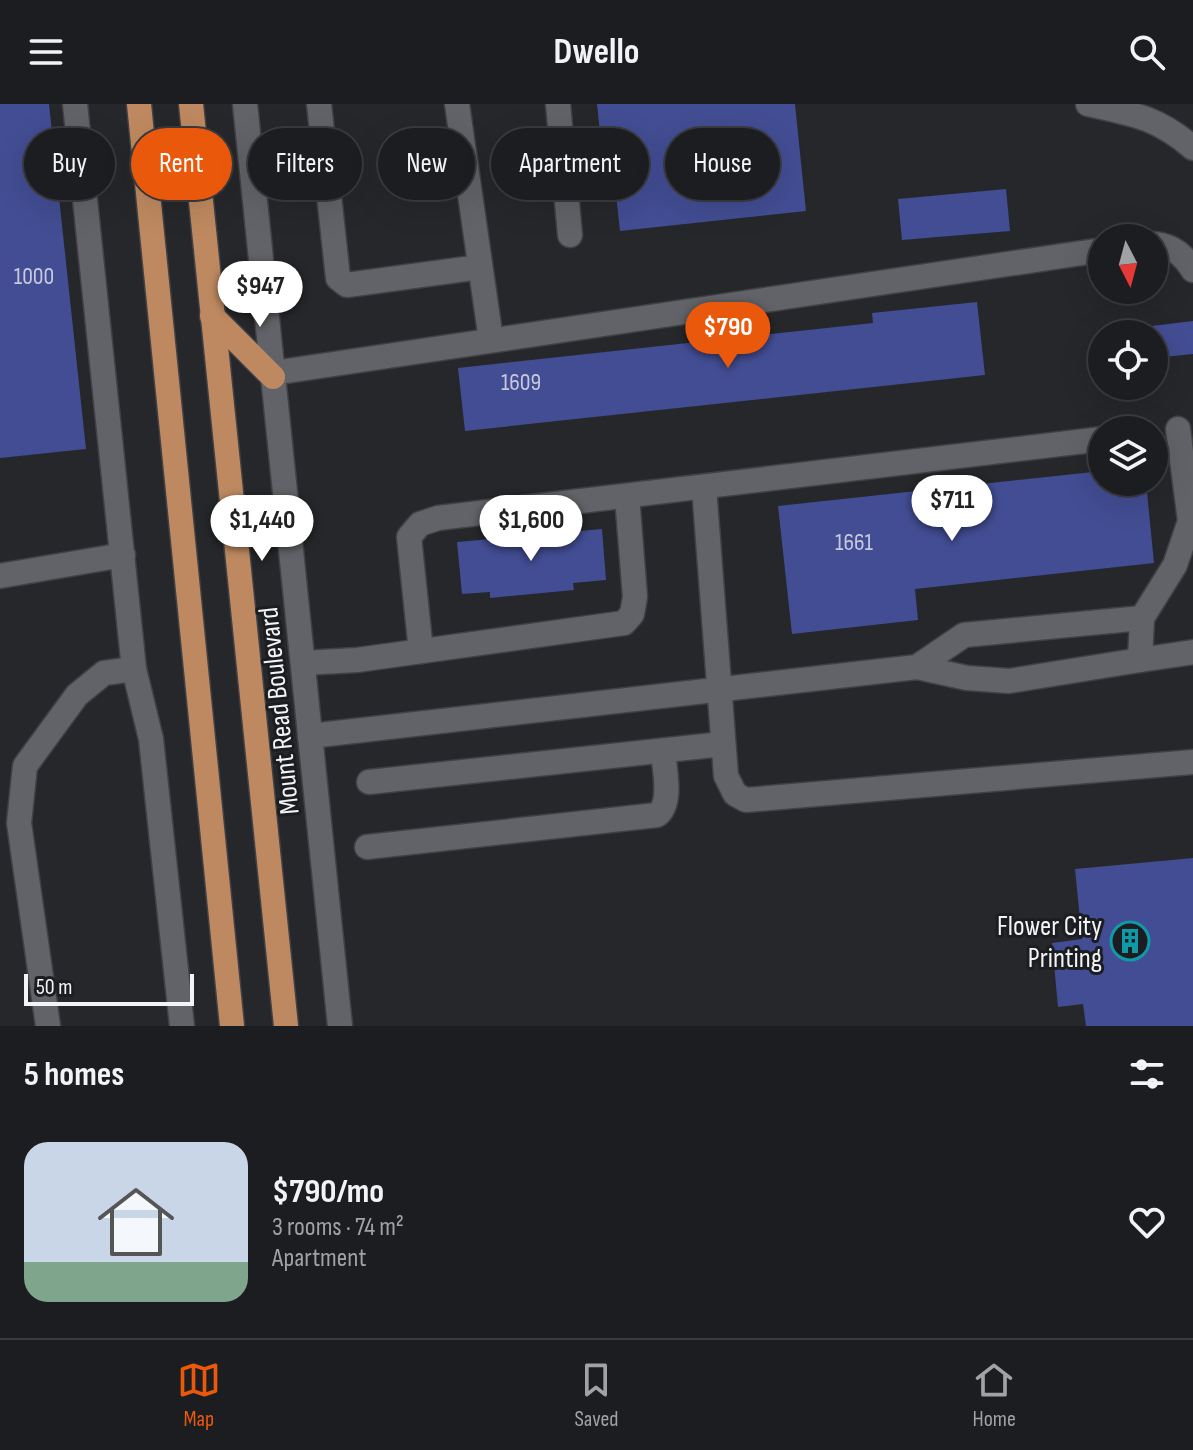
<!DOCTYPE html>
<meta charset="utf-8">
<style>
:root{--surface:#1c1d20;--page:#292a2d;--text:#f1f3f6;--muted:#a0a2a5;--line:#3a3b3e;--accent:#ea580c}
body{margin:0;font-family:"Sofia Sans Condensed",sans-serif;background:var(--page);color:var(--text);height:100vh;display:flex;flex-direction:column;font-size:30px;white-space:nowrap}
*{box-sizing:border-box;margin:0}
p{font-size:26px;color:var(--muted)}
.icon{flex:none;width:44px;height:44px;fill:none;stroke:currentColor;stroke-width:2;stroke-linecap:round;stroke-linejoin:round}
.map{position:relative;height:922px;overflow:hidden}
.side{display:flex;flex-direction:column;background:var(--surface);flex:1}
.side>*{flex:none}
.hud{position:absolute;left:24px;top:24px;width:1146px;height:72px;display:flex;gap:16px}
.needle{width:52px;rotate:174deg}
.buttons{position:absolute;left:1088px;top:120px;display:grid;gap:16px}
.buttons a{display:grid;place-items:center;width:80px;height:80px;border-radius:50%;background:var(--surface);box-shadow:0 8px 32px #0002,0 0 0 2px var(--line);font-size:40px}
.scale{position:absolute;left:24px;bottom:20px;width:170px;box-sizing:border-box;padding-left:8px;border:4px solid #f3f4f6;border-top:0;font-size:22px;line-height:28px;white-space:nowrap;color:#f3f4f6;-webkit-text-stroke:6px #1c1d21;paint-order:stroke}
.price{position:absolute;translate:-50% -68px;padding:0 18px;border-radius:28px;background:#fff;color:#222;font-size:26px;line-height:52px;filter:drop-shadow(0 2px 4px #0008)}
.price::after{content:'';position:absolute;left:50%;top:48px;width:24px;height:18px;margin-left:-12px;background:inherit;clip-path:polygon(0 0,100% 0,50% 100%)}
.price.current{background:var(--accent);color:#fff}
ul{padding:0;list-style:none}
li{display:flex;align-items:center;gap:24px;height:200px;padding:0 24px}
li span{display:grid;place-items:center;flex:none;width:224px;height:160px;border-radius:24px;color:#555}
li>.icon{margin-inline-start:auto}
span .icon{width:96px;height:96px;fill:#fffc;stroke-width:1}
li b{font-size:34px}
h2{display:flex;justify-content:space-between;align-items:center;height:96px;padding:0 24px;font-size:34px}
.pill{padding:0 28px;border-radius:36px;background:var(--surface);box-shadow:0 8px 32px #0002,0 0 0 2px var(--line);font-size:28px;line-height:72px}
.pill.current{background:var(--accent);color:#fff}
header{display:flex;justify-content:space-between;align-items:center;height:104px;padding:0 24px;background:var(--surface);font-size:36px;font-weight:700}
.tab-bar{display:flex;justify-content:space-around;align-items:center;height:112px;border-top:2px solid var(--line);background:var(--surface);font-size:22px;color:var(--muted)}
.tab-bar a{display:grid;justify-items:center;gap:4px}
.tab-bar .current{color:var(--accent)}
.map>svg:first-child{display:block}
.building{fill:#424d93}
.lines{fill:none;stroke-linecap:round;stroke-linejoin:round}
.minor-casing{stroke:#414145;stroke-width:27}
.major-casing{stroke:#414145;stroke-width:27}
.minor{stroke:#626368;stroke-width:24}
.major{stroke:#be8960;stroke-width:24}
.labels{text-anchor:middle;stroke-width:6;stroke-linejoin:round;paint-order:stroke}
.number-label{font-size:24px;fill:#c7cadd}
.street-label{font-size:28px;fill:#f3f4f6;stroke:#1c1d21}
.poi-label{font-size:28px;fill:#f3f4f6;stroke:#1c1d21;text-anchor:end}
</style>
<header><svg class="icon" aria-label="menu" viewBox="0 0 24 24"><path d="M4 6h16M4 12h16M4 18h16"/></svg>Dwello<svg class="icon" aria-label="search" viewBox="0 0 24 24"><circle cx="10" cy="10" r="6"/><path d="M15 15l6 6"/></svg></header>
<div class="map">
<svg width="1193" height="922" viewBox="0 0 1193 922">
<rect width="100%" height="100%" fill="#26272a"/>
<!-- building -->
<g class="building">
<polygon points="0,0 49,0 86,345 0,354"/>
<polygon points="597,0 795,0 806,107 620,127 613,63 585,66 582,32 600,29"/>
<polygon points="1006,85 1010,127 902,136 898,95"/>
<polygon points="977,198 985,271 465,327 458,264 873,219 872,209"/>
<polygon points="1193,217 1193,250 1154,254 1154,230 1144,230 1143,223"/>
<polygon points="1102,367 1102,378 1146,378 1154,459 915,485 918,516 792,530 778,402"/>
<polygon points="602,425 606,476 573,479 574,486 490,494 490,488 462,490 457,438"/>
<polygon points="1193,754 1193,922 1086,922 1083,900 1058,903 1052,839 1082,835 1075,765"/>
</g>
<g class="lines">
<!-- minor casing -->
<g class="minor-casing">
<g id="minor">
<polyline points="75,0 134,565 151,635 182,922"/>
<polyline points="245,0 340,922"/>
<polyline points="319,0 338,174 347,181 480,163"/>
<polyline points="457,0 491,236"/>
<polyline points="558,0 570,131"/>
<path d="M1088 0C1133 10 1157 13 1193 44"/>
<path d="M1154 140C1174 142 1183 151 1193 166"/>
<polyline points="273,269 1102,146"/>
<polyline points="1178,325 1190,417 1175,461 1142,514 1140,556 1193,548"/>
<polyline points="704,383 726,672 735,690 746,696 1193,658"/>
<polyline points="0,472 123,451"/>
<polyline points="421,547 409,433 420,420 438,414 1102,335"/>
<polyline points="303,559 357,556 624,519 632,510 635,493 627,392"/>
<polyline points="917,563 967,574 1009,577 1140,556"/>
<polyline points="310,632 917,563 964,531 1142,514"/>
<polyline points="369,678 723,640"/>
<path d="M367 743 657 711C673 699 664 664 663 647"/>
<polyline points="48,922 19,719 25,662 77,591 104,569 134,565"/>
</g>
</g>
<!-- major casing -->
<g class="major-casing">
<g id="major">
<polyline points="139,0 232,922"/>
<polyline points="191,0 286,922"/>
<polyline points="212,212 273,273"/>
</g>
</g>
<!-- minor -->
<use href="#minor" class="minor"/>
<!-- major -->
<use href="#major" class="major"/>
</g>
<!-- icons -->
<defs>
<g id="building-ring" transform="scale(2)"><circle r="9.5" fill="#1c1d21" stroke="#0f9aa8" stroke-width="1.5"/><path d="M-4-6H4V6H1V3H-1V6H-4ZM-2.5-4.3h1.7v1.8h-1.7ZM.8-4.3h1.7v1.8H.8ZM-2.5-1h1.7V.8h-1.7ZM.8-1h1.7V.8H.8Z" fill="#0f9aa8"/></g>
</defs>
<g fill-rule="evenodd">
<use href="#building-ring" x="1130" y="837"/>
</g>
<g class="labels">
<!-- number labels -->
<g class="number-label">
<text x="34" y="180">1000</text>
<text x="521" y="286">1609</text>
<text x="854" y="446">1661</text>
</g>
<!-- street labels -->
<g class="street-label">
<text transform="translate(278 607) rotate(-96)" y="10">Mount Read Boulevard</text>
</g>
<!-- poi labels -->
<g class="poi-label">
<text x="1102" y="831">Flower City<tspan x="1102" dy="32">Printing</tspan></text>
</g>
</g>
</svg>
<div class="buttons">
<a><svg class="needle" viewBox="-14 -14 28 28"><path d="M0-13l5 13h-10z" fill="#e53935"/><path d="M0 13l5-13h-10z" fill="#a0a2a5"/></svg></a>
<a><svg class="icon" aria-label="locate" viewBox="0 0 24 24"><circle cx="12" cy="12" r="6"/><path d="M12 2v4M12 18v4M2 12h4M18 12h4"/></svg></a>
<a><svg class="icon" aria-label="layers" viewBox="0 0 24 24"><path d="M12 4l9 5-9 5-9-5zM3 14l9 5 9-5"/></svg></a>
</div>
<div class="scale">50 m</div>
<b class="price" style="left:260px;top:225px">$947</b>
<b class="price current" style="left:728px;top:266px">$790</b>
<b class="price" style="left:952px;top:439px">$711</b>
<b class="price" style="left:262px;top:459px">$1,440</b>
<b class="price" style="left:531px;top:459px">$1,600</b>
<div class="hud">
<a class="pill">Buy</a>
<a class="pill current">Rent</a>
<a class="pill">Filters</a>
<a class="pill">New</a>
<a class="pill">Apartment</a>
<a class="pill">House</a>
</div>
</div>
<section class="side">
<h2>5 homes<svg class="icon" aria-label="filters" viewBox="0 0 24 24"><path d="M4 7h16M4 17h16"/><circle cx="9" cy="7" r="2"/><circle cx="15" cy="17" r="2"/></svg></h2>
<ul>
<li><span style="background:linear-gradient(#c9d6e8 75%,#7fa58c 0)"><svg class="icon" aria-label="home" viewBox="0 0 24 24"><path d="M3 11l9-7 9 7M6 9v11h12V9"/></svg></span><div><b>$790/mo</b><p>3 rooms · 74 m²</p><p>Apartment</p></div><svg class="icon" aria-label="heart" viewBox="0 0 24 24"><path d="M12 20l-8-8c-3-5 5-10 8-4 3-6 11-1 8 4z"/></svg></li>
</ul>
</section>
<nav class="tab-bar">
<a class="current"><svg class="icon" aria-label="map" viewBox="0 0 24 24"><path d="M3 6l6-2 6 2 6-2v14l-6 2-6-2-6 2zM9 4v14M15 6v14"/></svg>Map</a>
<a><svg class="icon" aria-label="saved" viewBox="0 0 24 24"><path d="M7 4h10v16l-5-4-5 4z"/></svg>Saved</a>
<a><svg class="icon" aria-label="home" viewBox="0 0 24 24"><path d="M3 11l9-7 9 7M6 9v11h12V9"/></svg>Home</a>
</nav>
